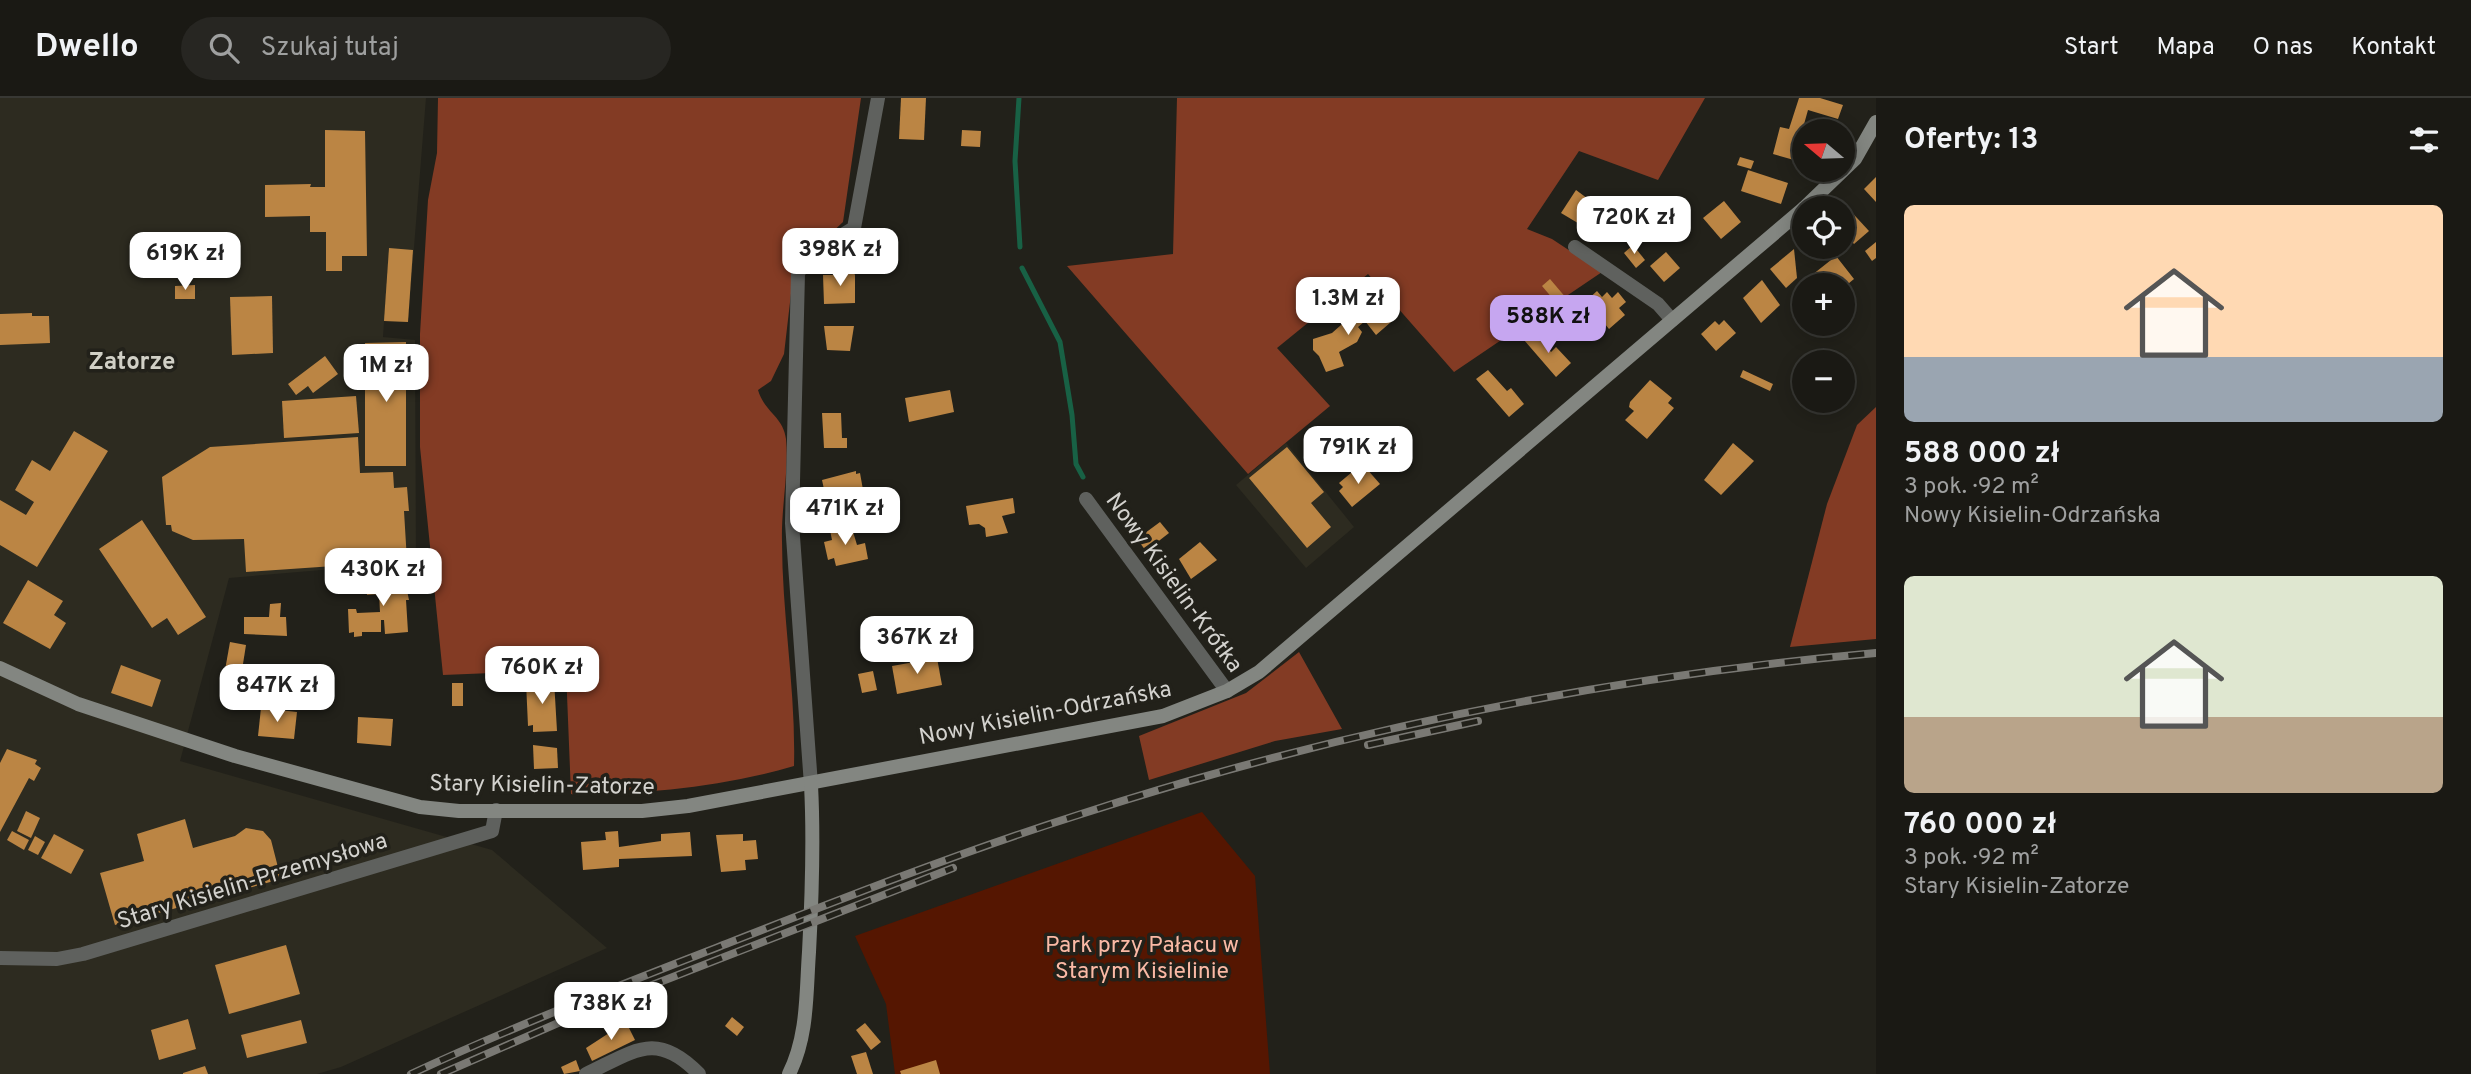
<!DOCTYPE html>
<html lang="pl">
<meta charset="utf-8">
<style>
:root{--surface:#1a1914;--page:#272622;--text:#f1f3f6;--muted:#9fa0a0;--line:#383834;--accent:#c6a6f0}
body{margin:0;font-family:Overpass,sans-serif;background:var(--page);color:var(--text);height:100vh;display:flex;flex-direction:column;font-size:26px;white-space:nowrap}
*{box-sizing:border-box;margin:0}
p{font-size:23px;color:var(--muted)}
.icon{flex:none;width:38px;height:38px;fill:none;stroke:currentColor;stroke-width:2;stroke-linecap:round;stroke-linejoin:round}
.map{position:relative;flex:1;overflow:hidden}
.details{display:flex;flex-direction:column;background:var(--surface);width:595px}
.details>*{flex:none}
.needle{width:46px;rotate:289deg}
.controls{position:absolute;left:1792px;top:21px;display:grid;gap:14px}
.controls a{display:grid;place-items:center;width:63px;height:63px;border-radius:50%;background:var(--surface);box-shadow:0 4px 18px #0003,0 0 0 2px var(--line);font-size:35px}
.price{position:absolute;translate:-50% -60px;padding:0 16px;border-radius:14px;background:#fff;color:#222;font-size:23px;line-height:46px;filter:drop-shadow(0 2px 4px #0008)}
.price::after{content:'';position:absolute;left:50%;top:42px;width:21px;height:16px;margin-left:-10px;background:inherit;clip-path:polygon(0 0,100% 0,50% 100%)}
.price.selected{background:var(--accent);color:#111}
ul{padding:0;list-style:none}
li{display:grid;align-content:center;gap:14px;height:371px;padding:0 28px}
li span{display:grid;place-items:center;height:217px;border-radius:10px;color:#555}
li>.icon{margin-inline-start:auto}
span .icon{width:126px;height:126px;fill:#fffc;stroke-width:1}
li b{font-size:30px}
h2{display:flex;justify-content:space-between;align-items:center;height:84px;padding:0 28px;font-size:30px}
header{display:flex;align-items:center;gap:42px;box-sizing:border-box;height:98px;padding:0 35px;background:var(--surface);border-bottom:2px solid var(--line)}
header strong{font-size:33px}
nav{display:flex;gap:38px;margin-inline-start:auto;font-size:24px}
.search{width:490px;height:63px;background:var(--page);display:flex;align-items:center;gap:18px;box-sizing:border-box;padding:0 24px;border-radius:38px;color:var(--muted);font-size:26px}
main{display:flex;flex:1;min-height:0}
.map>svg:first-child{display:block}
.built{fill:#2d2b20}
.green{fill:#551601}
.forest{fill:#833b24}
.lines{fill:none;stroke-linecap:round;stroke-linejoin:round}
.stream{stroke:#186145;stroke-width:5}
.building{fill:#bb8544}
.street{stroke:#5f615e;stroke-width:14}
.secondary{stroke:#838681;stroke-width:14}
.rail-casing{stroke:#7a7974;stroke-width:8}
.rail{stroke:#22211a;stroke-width:5;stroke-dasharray:16;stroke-linecap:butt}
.labels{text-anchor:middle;stroke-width:7;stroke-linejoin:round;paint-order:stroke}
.street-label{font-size:23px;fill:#d3d2ce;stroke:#22211a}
.park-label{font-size:23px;fill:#fab9a5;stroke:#22211a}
.neighbourhood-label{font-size:24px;font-weight:bold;fill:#d1d0c6;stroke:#22211a}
</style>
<header>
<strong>Dwello</strong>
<div class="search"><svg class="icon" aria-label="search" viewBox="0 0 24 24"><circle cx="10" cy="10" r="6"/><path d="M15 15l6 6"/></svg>Szukaj tutaj</div>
<nav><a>Start</a><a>Mapa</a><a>O nas</a><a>Kontakt</a></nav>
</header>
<main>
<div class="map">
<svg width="1876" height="976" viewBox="0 0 1876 976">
<rect width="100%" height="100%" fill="#22211a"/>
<!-- built -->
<g class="built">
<polygon points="0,0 426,0 408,224 384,223 383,239 415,242 416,464 229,480 180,663 492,752 607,850 341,969 317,976 0,976"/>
<polygon points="1286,345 1354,429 1306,470 1236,387"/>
</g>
<!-- green -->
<polygon class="green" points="1202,714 1255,778 1270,976 895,976 886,906 855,838"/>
<!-- forest -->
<g class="forest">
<path d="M438 0H861L843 124 794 170 784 256 771 283 758 292C765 315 783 318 786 341 789 375 781 410 782 443 782 518 796 593 794 668 722 689 650 695 576 697L571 696 566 572 443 577 420 349V236L428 102 437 55Z"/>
<polygon points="1177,0 1705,0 1658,82 1579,53 1527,131 1552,141 1602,174 1454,274 1368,176 1277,250 1330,308 1248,376 1067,168 1173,156"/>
<polygon points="1876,309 1876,541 1790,549 1827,406 1857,327"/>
<polygon points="1299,554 1342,631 1275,643 1149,682 1139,638 1246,595"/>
</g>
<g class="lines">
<!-- stream -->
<g class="stream">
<polyline points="1019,0 1015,63 1020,149"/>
<polyline points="1022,170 1060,244 1072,317 1076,366 1083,379"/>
</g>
</g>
<!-- building -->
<g class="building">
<polygon points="901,0 926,0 924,42 899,41"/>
<polygon points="1799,0 1820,0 1843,7 1838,21 1808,12 1794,62 1773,56 1780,29 1789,31"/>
<polygon points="325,32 365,33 367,158 342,158 342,173 326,173 326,134 310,134 310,118 265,119 265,87 311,86 310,89 325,89"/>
<polygon points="962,32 981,33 980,49 961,48"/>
<polygon points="1740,59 1754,63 1751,71 1737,67"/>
<polygon points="1748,72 1788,85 1781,106 1741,93"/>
<polygon points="1876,79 1876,104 1864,91"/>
<polygon points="1576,92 1611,118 1598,137 1561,115"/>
<polygon points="1724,103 1741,124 1721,141 1703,120"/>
<polygon points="1845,107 1869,133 1854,146 1843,134"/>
<polygon points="1876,144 1876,160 1872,163 1865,153"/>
<polygon points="1633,147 1645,162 1636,170 1624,155"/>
<polygon points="389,150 413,152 408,224 384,223"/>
<polygon points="1794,151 1797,180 1786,190 1770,171"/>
<polygon points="1666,154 1680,170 1664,184 1650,168"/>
<polygon points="1836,158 1854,181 1843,190 1843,187 1812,187 1807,181"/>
<polygon points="838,173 853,173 855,177 855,205 824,206 823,177 839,177"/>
<polygon points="1550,181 1567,201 1559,208 1542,188"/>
<polygon points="1762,182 1780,207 1761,225 1743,200"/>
<polygon points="195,187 195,201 175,201 175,188"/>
<polygon points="1597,193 1602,199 1607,194 1612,200 1618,194 1626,204 1619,210 1625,217 1609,231 1586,203"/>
<polygon points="272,198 273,255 232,257 230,199"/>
<polygon points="1373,203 1391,224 1376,237 1365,223 1358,229 1362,234 1357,244 1339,254 1344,268 1326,274 1319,258 1313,252 1313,241 1332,235 1350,219 1354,224"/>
<polygon points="32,215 32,218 49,218 50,245 0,247 0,216"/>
<polygon points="1724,222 1736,235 1716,253 1701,236 1715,223 1719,227"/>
<polygon points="824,228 854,228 850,253 827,252"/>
<polygon points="1534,233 1551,254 1556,249 1571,265 1556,279 1524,242"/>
<polygon points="406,244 406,368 365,368 365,245"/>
<polygon points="325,258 338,276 313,295 308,288 296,297 288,286"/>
<polygon points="1488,272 1507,293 1511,290 1524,306 1509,319 1476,281"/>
<polygon points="1743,272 1773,286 1770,293 1740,279"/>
<polygon points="1650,282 1672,300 1668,305 1674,310 1647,341 1625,322 1634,313 1629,309 1630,304"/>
<polygon points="950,292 954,314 909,324 905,300"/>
<polygon points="356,298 359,335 284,340 282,303"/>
<polygon points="822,315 841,315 842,340 847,340 847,350 824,350"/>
<polygon points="74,333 108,353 37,469 0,447 0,402 26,417 34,404 15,392 32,362 50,373"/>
<polygon points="358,339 360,375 393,374 394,390 407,389 409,413 404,413 407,463 246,474 244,441 193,442 172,433 171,427 166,427 162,379 210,349"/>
<polygon points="1733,345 1754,363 1721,397 1704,382"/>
<polygon points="1287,349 1324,394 1311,405 1331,429 1307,450 1249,380"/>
<polygon points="1358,369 1362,373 1366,370 1380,386 1352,409 1339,393 1343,389 1339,385"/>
<polygon points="856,373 856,376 860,375 865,403 828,410 822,382"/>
<polygon points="1013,400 1015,415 1002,418 1008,435 986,439 985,430 979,426 969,427 966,408"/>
<polygon points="142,422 206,519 178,537 167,520 152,530 99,451"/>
<polygon points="1160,424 1169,435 1146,453 1137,441"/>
<polygon points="851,427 857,447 865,445 868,461 836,468 834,460 828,462 824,444 832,442 830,432"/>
<polygon points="1200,444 1217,462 1191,481 1179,461"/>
<polygon points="404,478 409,502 406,502 408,534 385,536 384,522 381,522 381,534 362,534 362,538 354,539 354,534 349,535 348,511 356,511 357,515 380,514 379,496 367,497 366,482"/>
<polygon points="28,482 63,503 54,517 66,525 50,551 3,525"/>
<polygon points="281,505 280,519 286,519 287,538 244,536 244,519 269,519 270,506"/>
<polygon points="230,544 246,547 239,591 222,589"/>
<polygon points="937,560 942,587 897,596 892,568"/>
<polygon points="121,567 161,582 152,609 111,595"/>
<polygon points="873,573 877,592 862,595 858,576"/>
<polygon points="554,582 557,633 533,634 533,627 528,628 526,584"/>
<rect x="452" y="585" width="11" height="23"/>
<polygon points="261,610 297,614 294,641 258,638"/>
<polygon points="358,619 393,621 391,648 357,645"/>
<polygon points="533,647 557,650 558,670 534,671"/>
<polygon points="7,651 37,662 35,666 41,670 34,683 29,680 0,734 0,665"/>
<polygon points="26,713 40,720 31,740 17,733"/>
<polygon points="185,721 193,750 235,738 246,730 263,733 271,742 281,781 115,827 100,775 144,763 137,736"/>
<polygon points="12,733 29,742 24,752 7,742"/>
<polygon points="618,733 619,749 661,743 661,736 690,734 692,758 619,761 619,769 583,772 581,744 606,742 605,734"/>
<polygon points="54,736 84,752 71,776 41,760"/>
<polygon points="743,736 743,743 756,742 758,761 745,762 746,772 721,774 716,737"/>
<polygon points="35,738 45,744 38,757 28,752"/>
<polygon points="286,847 300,896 229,916 215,867"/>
<polygon points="732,919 744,929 737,938 725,928"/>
<polygon points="188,921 196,951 159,962 151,932"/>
<polygon points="301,922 307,945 247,960 241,937"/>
<polygon points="626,924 635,942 592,963 586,950"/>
<polygon points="865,925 881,944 871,952 856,932"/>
<polygon points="866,954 873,976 857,976 851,958"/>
<polygon points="576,962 580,973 564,976 561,969"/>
<polygon points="936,962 940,976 901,976 900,973"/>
<polygon points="205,968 208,976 183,976 183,975"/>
</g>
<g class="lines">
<!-- street -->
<g class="street">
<polyline points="1575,149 1658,206 1672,222"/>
<polyline points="1086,401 1227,593"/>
<polyline points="811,687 792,425 798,175 811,156 854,130 878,0"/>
<polyline points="0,860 57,861 83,856 492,733 496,712"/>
<path d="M586 976C635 953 656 932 699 976"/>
</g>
<!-- secondary -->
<g class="secondary">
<polyline points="1804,110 1855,61 1876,24"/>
<polyline points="0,570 78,606 235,658 420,709 459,713 642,713 688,708 1163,618 1227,593 1259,574 1804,110"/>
<path d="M789 976C808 938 806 896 809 854 812 798 814 743 811 687"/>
</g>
<!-- rail casing -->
<g class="rail-casing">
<g id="rail">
<polyline points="1368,647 1478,623"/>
<path d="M411 976C516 927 624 886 731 844 846 799 961 754 1078 717 1337 633 1605 579 1876 555"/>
<polyline points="441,976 588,912 953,770"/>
</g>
</g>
<!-- rail -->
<use href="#rail" class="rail"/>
</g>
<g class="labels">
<!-- street labels -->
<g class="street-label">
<text transform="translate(1175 484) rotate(54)" y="8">Nowy Kisielin-Krótka</text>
<text transform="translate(1045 614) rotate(-11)" y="8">Nowy Kisielin-Odrzańska</text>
<text transform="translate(542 686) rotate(1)" y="8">Stary Kisielin-Zatorze</text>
<text transform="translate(252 782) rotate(-17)" y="8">Stary Kisielin-Przemysłowa</text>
</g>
<!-- park labels -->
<g class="park-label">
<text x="1142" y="854">Park przy Pałacu w<tspan x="1142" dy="26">Starym Kisielinie</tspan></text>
</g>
<!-- neighbourhood labels -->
<g class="neighbourhood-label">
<text x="132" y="271">Zatorze</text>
</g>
</g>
</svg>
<div class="controls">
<a><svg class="needle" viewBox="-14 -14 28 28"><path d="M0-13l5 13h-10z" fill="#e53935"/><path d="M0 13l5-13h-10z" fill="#9fa0a0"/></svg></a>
<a><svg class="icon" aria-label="locate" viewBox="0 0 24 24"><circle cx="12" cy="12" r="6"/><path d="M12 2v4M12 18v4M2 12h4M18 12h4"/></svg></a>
<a>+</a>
<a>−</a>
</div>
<b class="price" style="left:1634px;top:158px">720K zł</b>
<b class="price" style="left:840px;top:190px">398K zł</b>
<b class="price" style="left:185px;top:194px">619K zł</b>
<b class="price" style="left:1348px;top:239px">1.3M zł</b>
<b class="price selected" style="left:1548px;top:257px">588K zł</b>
<b class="price" style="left:386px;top:306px">1M zł</b>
<b class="price" style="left:1358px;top:388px">791K zł</b>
<b class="price" style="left:845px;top:449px">471K zł</b>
<b class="price" style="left:383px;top:510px">430K zł</b>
<b class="price" style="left:917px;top:578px">367K zł</b>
<b class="price" style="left:542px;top:608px">760K zł</b>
<b class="price" style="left:277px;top:626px">847K zł</b>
<b class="price" style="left:611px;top:944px">738K zł</b>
</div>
<section class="details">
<h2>Oferty: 13<svg class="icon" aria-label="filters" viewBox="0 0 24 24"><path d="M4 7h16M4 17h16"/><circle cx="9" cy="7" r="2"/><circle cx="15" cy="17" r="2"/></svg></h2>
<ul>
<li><span style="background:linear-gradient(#ffd9b3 70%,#9aa5b1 0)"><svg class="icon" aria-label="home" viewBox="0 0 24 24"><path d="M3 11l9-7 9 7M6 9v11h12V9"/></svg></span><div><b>588 000 zł</b><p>3 pok. · 92 m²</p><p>Nowy Kisielin-Odrzańska</p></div></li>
<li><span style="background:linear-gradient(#dfe7d0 65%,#b9a48a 0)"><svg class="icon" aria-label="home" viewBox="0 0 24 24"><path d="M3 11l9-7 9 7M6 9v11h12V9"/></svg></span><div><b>760 000 zł</b><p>3 pok. · 92 m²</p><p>Stary Kisielin-Zatorze</p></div></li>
</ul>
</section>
</main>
